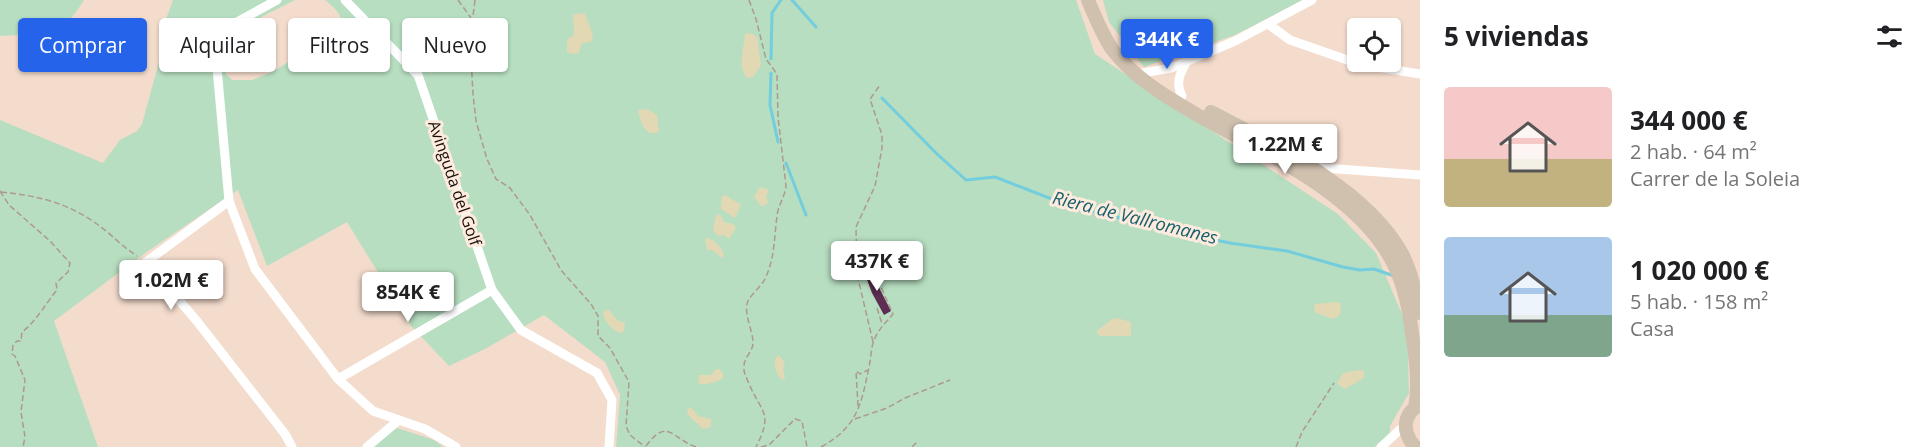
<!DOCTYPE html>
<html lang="es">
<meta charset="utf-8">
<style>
:root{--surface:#fff;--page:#f2f2f2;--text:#202124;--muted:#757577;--accent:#2563eb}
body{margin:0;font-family:"Open Sans",sans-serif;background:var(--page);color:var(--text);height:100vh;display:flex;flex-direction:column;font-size:22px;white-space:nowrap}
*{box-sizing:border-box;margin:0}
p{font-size:20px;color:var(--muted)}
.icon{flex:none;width:33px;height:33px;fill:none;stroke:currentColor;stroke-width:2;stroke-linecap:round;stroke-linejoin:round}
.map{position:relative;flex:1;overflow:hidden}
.sheet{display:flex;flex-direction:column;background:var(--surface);width:510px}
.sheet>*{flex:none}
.top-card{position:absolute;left:18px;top:18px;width:570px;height:54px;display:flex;gap:12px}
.fabs{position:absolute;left:1347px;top:18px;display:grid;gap:12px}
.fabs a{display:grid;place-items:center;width:54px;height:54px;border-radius:6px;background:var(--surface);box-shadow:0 2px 4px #0004;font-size:30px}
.price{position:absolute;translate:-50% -51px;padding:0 14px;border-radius:6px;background:#fff;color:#222;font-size:20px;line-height:39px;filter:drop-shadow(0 2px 3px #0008)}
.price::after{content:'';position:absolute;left:50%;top:36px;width:18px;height:14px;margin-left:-9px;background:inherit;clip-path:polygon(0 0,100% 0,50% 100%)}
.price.active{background:var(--accent);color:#fff}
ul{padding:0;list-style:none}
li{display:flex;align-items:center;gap:18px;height:150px;padding:0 24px}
li span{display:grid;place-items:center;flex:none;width:168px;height:120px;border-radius:6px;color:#555}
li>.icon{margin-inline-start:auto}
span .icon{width:72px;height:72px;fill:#fffc;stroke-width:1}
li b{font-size:26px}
h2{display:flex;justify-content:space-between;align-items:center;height:72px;padding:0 24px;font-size:26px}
.pill{padding:0 21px;border-radius:6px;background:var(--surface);box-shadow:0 2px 4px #0004;font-size:21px;line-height:54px}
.pill.active{background:var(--accent);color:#fff}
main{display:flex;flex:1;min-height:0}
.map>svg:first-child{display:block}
.green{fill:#b7dec0}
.sand{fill:#e2d8b3}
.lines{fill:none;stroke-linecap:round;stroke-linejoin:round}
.stream{stroke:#73cddd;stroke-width:3}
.building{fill:#5d2d53}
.path{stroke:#ad9a8e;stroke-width:1.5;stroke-dasharray:6 3;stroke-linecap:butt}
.minor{stroke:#fff;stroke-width:9}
.secondary{stroke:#d0c1af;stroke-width:14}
.labels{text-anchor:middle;stroke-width:6;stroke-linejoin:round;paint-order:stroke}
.street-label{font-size:16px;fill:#140d08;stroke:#feebde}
.water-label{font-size:18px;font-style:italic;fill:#15616c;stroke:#feebde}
</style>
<main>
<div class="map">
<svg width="1420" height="447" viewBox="0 0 1420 447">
<rect width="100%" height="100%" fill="#f4dccd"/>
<!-- green -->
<g class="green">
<path d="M0 0H84C58 42 44 33 0 36Z"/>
<path d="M173 0H295C262 18 221 29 226 74L232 80H252L272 72 343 29C342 14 336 9 325 0H1076L1095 54 1338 214 1376 253 1407 326 1409 393 1390 426V435L1374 447H616L620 395 605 362 544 315 485 349 449 366 411 326 347 222 267 266 238 190 148 251 54 321 98 447H0V120L103 163 120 140 137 131 142 124 159 62 164 25Z"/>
<polygon points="1103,0 1303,0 1235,35 1144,67 1109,22"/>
<polygon points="394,427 434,440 443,447 371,447"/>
</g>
<!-- sand -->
<g class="sand">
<polygon points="580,13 585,14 591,29 593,35 591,42 582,43 579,53 573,54 567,52 567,40 574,35 573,15"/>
<path d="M751 33 757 37 761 65 753 77 747 78C737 65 744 50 745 34Z"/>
<path d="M642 109 649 110 657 115 659 132C645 137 641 123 638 111Z"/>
<polygon points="760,187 769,190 766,196 768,203 762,207 754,197"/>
<polygon points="725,195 741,205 735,218 721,209 722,196"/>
<polygon points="720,214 724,222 733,224 736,228 729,239 724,235 718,236 713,230 716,216"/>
<path d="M705 238C714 239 721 246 724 255L722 258 712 250H707Z"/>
<path d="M1337 302 1340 303C1342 311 1341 316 1333 319L1314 312 1315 304Z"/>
<path d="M605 310H609L617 320 625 323 624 331 622 333C613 332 605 322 603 314Z"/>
<path d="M1117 318 1131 322V336H1100L1096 331C1105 327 1107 320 1117 318Z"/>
<path d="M779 355 785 363 783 369 785 379 783 380C777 377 774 366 775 359Z"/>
<path d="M716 369H719L723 373V378C718 382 704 386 698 383L699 375H711Z"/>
<polygon points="1359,370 1364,371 1364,378 1345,389 1337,384 1343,373"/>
<polygon points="691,407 698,416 711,419 711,427 703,429 687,414 688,409"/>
</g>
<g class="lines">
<!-- stream -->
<g class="stream">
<polyline points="792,0 816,27"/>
<polyline points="771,59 772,13 781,0"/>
<polyline points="771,73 770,105 778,142"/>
<polyline points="882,98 937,154 966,180 995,177 1070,206 1178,232 1230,243 1287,251 1343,267 1360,270 1374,269 1394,276"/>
<polyline points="786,163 806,215"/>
</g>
</g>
<!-- building -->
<polygon class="building" points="868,266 891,311 884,315 872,293 863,269"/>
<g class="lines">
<!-- path -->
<g class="path">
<polyline points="458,0 471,18"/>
<polyline points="475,0 470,40 473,94 476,121 487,159 496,179 510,188 530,215 561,270 591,304 598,316 598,336 610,348 629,382 626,426 630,435 645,447"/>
<path d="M749 0 756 19 766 59 777 74 778 117 786 186C785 197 778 205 777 216 774 238 775 258 765 279 761 287 752 293 748 301 743 311 752 329 753 341 754 351 744 357 744 366 743 373 747 378 749 384 763 415 773 413 756 447"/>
<path d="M0 191 9 205 50 241 70 263 68 272 56 283 57 290C46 303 35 323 22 332L21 341H17L13 345 12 354 15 356 25 380 21 412 25 437 23 447"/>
<path d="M1 192C40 196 69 203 101 227 113 236 124 248 137 256"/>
<polyline points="877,308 882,324"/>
<polyline points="873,342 857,274 856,227 875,186 882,148 882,135 870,99 880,85"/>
<polyline points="858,406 856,371 860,374 868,370"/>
<polyline points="855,419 887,408 905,398 950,380"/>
<path d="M646 446C668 417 671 438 696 447"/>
<polyline points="761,447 769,445 795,419 802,421 807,447"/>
<path d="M821 447C857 427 861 406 869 367 871 358 871 348 874 340 880 327 885 324 893 314L872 267"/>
<polyline points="912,447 917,442"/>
<polyline points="1296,447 1302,432 1334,383"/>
</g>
<!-- minor -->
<g class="minor">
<polyline points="277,0 226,28 216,57 229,201 255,269 338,379 373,411 425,429 456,447"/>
<polyline points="345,0 418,75 492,290 521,330 597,373 612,400 609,447"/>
<polyline points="1268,24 1290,40 1359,64 1420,74"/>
<polyline points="1137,74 1171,68 1235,41 1312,0"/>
<path d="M1182 96C1175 83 1180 73 1187 61"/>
<polyline points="1311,167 1420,175"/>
<polyline points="229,201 146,262 196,320 285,434 292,447"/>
<polyline points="338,379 492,290"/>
<polyline points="367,447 399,420"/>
<polyline points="1381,447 1405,425"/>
</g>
<!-- secondary -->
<g class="secondary">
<path d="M1088 0C1095 17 1102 34 1112 49 1133 77 1165 96 1194 113 1259 150 1352 190 1390 257 1402 278 1408 303 1411 326 1415 354 1420 381 1415 408"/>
<path d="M1211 112C1274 145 1365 188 1401 252 1411 270 1416 292 1420 313"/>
<path d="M1415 447C1402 432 1402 415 1420 404"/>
</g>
</g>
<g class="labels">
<!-- street labels -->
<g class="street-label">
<text transform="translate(455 183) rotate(71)" y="6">Avinguda del Golf</text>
</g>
<!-- water labels -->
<g class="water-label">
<text transform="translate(1135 218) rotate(14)" y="6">Riera de Vallromanes</text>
</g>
</g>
</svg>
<div class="fabs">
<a><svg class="icon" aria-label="locate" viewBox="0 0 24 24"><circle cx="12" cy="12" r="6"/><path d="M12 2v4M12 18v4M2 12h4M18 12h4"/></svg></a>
</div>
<b class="price active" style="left:1167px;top:70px">344K €</b>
<b class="price" style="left:1285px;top:175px">1.22M €</b>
<b class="price" style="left:877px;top:292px">437K €</b>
<b class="price" style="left:171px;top:311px">1.02M €</b>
<b class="price" style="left:408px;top:323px">854K €</b>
<div class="top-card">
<a class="pill active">Comprar</a>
<a class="pill">Alquilar</a>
<a class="pill">Filtros</a>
<a class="pill">Nuevo</a>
</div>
</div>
<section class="sheet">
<h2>5 viviendas<svg class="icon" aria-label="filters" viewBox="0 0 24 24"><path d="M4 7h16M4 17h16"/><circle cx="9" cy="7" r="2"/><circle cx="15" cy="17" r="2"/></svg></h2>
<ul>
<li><span style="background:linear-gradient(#f6c9c9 60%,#c2b280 0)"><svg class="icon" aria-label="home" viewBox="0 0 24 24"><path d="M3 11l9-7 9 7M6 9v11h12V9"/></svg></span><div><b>344 000 €</b><p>2 hab. · 64 m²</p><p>Carrer de la Soleia</p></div></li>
<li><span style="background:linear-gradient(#a9c7e8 65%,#7fa58c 0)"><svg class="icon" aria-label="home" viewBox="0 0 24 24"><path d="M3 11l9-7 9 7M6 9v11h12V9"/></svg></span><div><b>1 020 000 €</b><p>5 hab. · 158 m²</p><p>Casa</p></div></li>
</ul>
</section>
</main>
